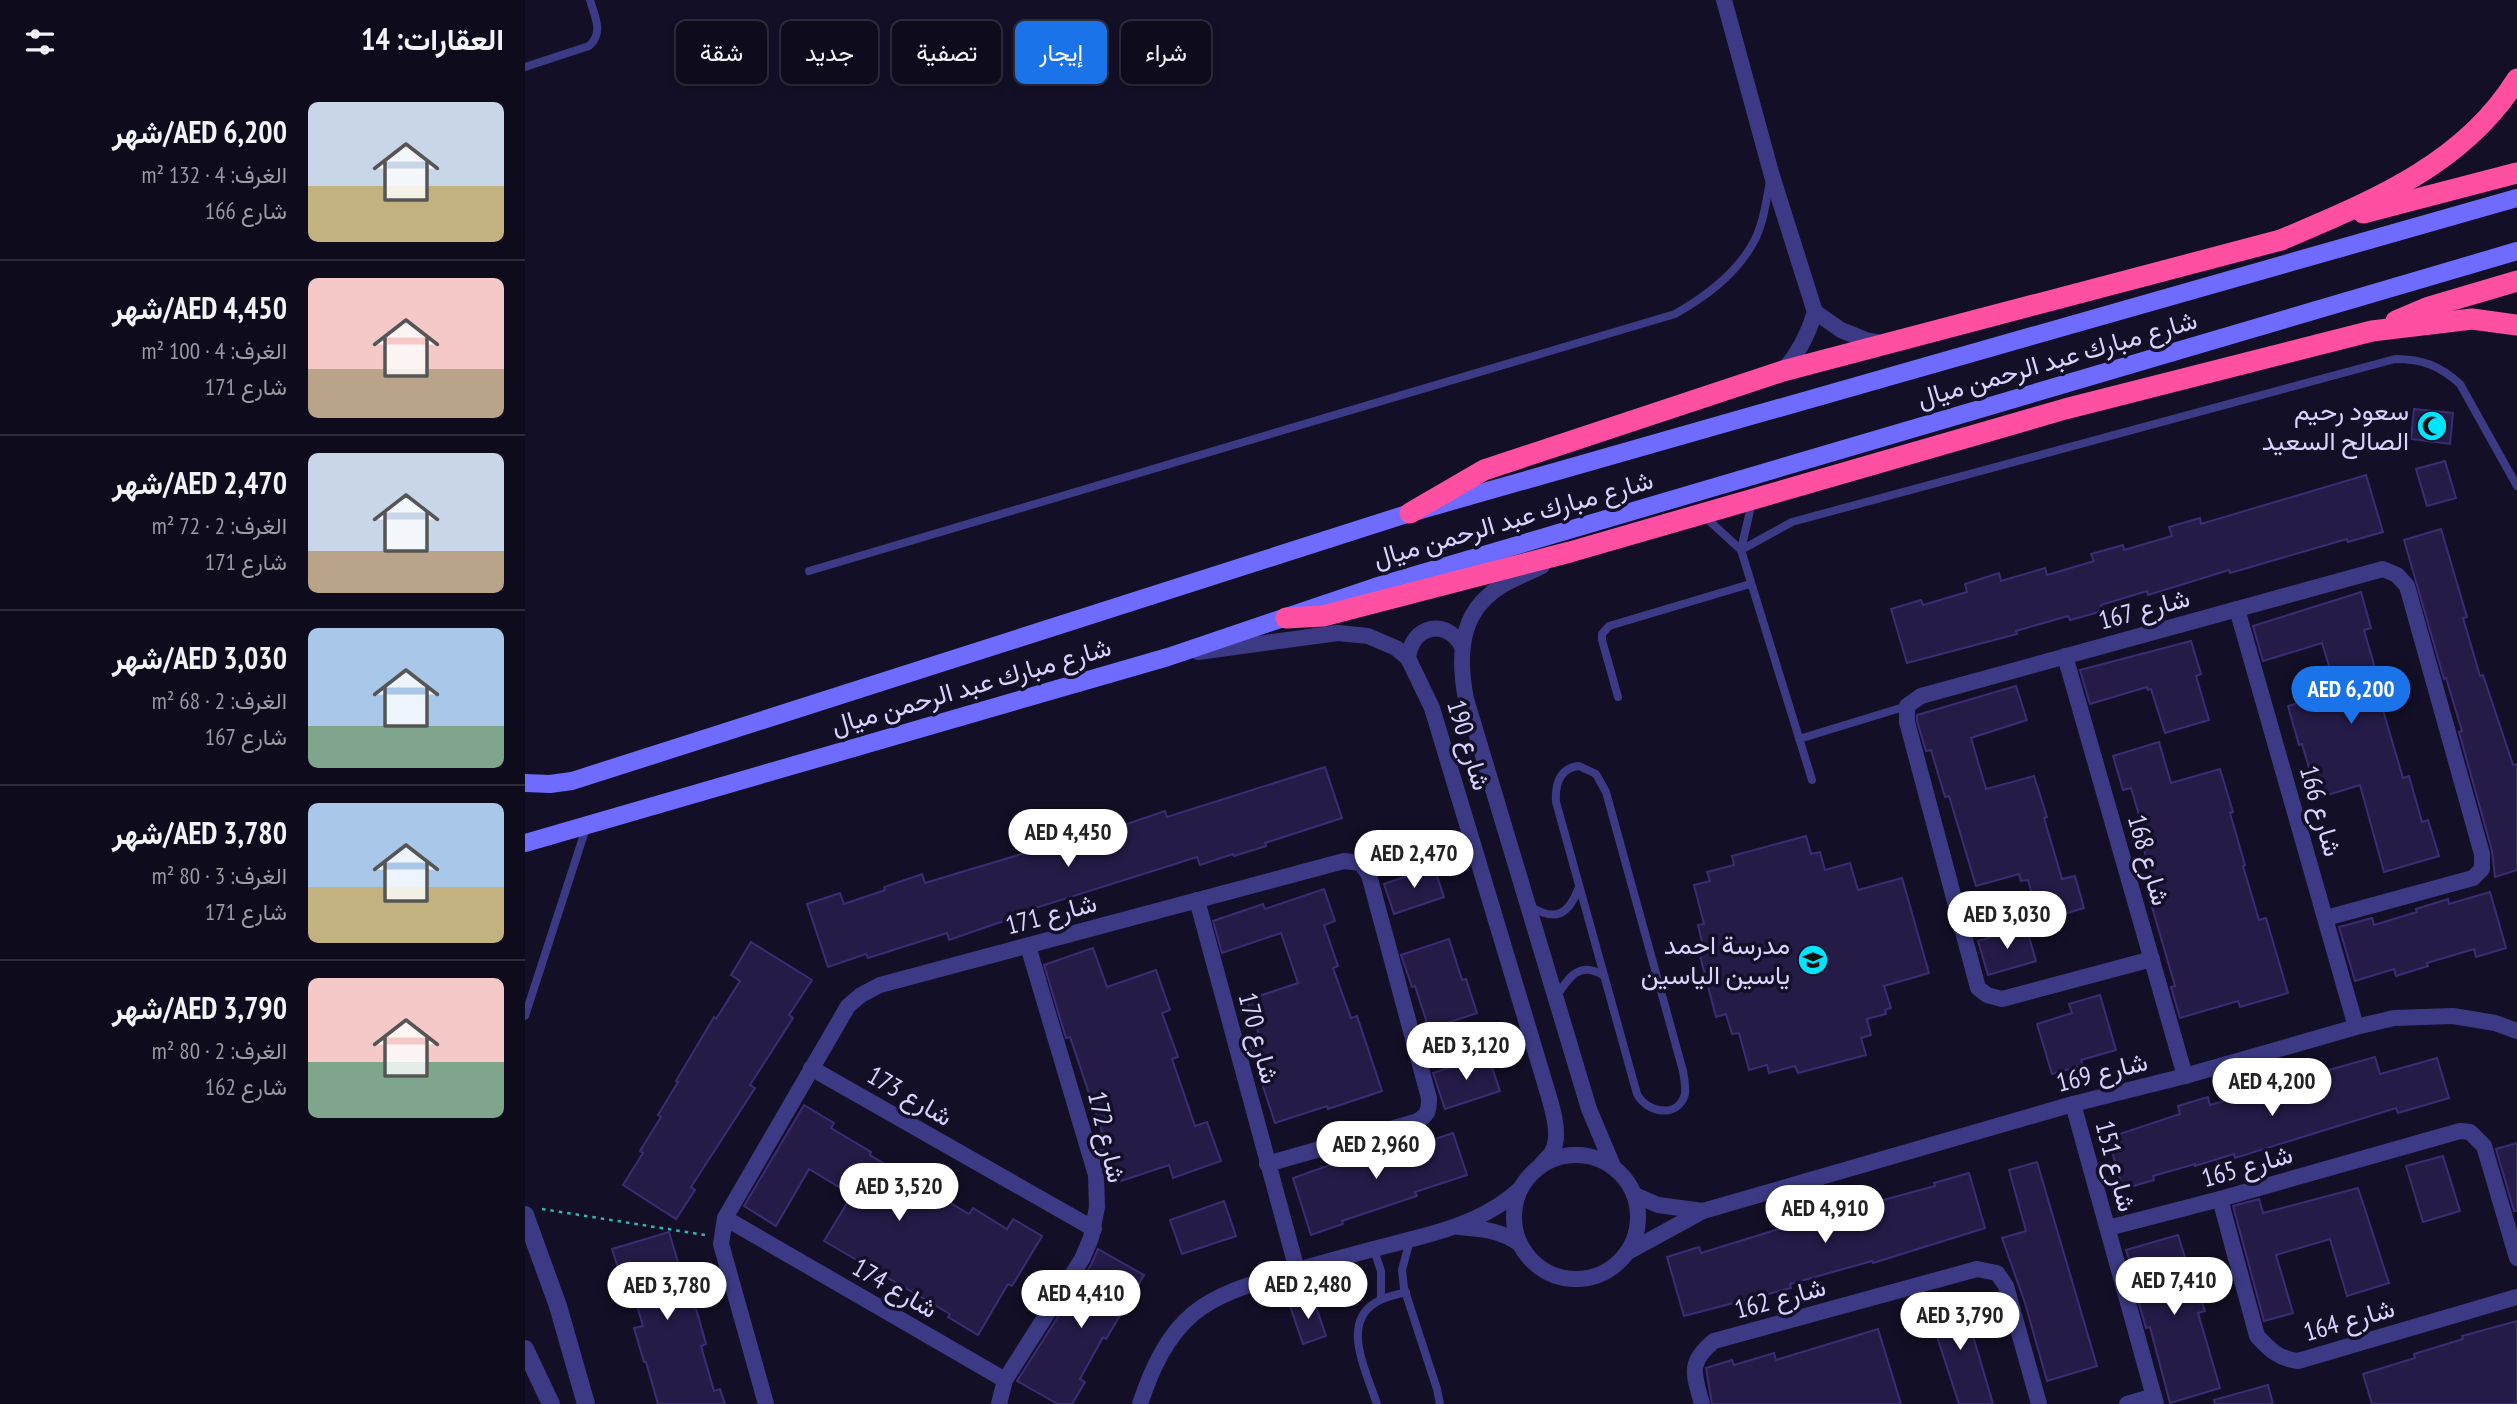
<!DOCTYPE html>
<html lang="ar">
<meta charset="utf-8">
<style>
:root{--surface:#0e0b1c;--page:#171425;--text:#f1f3f6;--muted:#9b9ba3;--line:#2e2b3b;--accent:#1a73e8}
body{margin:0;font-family:"PT Sans Narrow",Vazirmatn,sans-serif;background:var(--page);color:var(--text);direction:rtl;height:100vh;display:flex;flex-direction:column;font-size:26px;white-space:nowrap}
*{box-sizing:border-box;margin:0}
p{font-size:23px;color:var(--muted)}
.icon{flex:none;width:38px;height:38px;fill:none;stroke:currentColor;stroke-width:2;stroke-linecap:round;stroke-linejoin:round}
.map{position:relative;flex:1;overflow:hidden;direction:ltr}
.sheet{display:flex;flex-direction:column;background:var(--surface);width:525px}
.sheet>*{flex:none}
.banner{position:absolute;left:21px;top:21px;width:665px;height:63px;direction:rtl;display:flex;gap:14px}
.price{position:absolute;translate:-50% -60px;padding:0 16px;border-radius:24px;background:#fff;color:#222;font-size:23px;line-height:46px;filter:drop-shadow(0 2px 4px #0008)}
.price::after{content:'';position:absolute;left:50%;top:42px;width:21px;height:16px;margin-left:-10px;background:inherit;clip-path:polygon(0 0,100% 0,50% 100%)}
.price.selected{background:var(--accent);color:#fff}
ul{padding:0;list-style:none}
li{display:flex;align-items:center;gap:21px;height:175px;padding:0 21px}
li+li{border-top:2px solid var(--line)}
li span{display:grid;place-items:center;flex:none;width:196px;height:140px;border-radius:10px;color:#555}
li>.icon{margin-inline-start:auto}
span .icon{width:84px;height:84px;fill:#fffc;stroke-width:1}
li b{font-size:30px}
h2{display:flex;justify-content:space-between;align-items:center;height:84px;padding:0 21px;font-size:30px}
.chip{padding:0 24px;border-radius:10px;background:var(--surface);box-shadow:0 4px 10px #0003,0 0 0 2px var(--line);font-size:24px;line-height:63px}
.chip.selected{background:var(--accent);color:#fff}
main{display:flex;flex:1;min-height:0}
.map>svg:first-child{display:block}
.building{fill:#241b47;stroke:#3b2d73;stroke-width:2}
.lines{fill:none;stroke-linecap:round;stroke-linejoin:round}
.path{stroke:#2fb8b0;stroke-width:2.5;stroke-dasharray:3.5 5;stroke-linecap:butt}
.service{stroke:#3d3a85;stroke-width:8}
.minor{stroke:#3d3a85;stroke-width:16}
.tertiary{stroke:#3d3a85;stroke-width:18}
.secondary{stroke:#6f6bff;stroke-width:18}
.motorway{stroke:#ff4fa3;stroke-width:21}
.labels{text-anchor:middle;stroke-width:7;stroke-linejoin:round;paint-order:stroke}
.street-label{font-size:26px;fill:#d9d4ff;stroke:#130f26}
.poi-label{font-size:26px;fill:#d9d4ff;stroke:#130f26;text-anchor:end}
</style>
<main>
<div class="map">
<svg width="1992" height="1404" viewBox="0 0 1992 1404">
<rect width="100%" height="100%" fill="#130f26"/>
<!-- building -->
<g class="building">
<polygon points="1889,409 1928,413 1925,444 1886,439"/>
<polygon points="1920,461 1931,498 1902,506 1891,469"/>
<polygon points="1841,475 1858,532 1823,542 1822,539 1705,573 1704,570 1623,595 1622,591 1576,605 1578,611 1545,620 1543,616 1491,631 1492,634 1382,663 1366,609 1396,600 1398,605 1442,592 1440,584 1474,573 1476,581 1520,568 1522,575 1569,561 1566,554 1598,545 1599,550 1647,536 1644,527 1675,518 1676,524"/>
<polygon points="1916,529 1942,617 1938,618 1955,676 1958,675 1988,765 1992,764 1992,870 1970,877 1967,851 1934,732 1937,731 1921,678 1919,679 1879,540"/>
<polygon points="1836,592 1846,628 1839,630 1852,675 1849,676 1862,724 1878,778 1884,776 1897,822 1903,820 1914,856 1859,872 1835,785 1793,798 1777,744 1774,745 1763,706 1812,692 1797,643 1738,661 1728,626"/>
<polygon points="1666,641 1676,674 1671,676 1684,720 1640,733 1626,689 1623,690 1622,687 1565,704 1555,670"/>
<polygon points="1491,686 1502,720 1446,738 1461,789 1509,776 1522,817 1519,818 1537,879 1550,876 1559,908 1515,921 1503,880 1496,881 1494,874 1451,886 1424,796 1420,797 1406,750 1401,751 1392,721 1392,715"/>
<polygon points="1634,742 1646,783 1695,769 1708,812 1705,813 1720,865 1718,866 1734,920 1741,918 1763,993 1715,1007 1713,1001 1655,1018 1646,987 1650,986 1625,900 1634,898 1619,850 1624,849 1606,788 1598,790 1588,756"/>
<polygon points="800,767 817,818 740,843 741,846 709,856 708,854 675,865 672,857 504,910 505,912 424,940 422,933 343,958 341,954 303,967 282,904 315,893 319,904 360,890 359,887 397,874 400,883 560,835 561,838 640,811 642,817"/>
<polygon points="1281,836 1286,854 1295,852 1300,870 1325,863 1333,890 1377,878 1404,973 1359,986 1366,1008 1360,1010 1361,1014 1342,1019 1346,1035 1336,1038 1341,1055 1273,1073 1270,1066 1244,1073 1242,1065 1224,1070 1214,1033 1207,1034 1201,1014 1191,1017 1173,948 1178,946 1173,925 1179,924 1169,885 1185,881 1182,872 1209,865 1207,856"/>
<polygon points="909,867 919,897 869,914 859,884"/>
<polygon points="799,889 810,921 799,925 813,966 808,968 826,1018 832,1016 857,1091 803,1109 802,1106 750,1123 725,1047 737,1043 722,1000 773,983 756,933 697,953 688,921 738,904 740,909"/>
<polygon points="1965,892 1981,948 1951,957 1949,949 1902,963 1903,966 1871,976 1869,969 1830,981 1814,927 1847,918 1849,925 1892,912 1891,909 1923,899 1924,904"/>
<polygon points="1501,927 1511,961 1463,975 1453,941"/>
<polygon points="924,939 937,980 941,979 952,1013 904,1029 890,986 887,987 876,955"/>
<polygon points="226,942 287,980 264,1015 268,1018 225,1085 230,1088 166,1187 170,1190 151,1219 98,1185 118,1153 115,1151 136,1117 133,1115 153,1082 151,1081 189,1017 191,1019 215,981 206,975"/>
<polygon points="568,948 582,987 631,970 645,1010 637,1013 653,1057 647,1059 670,1126 682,1122 696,1161 648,1178 644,1165 587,1184 575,1150 582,1147 545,1037 541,1038 519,965"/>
<polygon points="1575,995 1591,1050 1556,1060 1558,1065 1527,1074 1512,1024 1547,1013 1544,1004"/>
<polygon points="963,1055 975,1091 920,1109 908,1073"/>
<polygon points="1850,1057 1855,1074 1912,1058 1924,1098 1873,1113 1871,1108 1710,1158 1709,1154 1670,1166 1670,1164 1628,1176 1629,1180 1598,1189 1583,1138 1655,1114 1653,1106 1683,1097 1685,1105 1727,1093 1729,1099 1782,1084 1779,1077"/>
<polygon points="279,1105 309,1123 306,1128 346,1152 345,1155 444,1214 448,1208 482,1229 488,1219 517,1236 487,1286 483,1284 453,1335 423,1317 425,1314 299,1241 327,1195 284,1169 251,1226 219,1206"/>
<polygon points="928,1133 942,1175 890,1192 892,1196 817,1221 818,1224 786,1235 768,1178 836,1154 837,1156 875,1144 877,1150"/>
<polygon points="1992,1143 1992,1211 1989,1211 1971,1149"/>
<polygon points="1918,1156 1935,1211 1898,1222 1881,1166"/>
<polygon points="1512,1162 1572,1366 1522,1381 1500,1303 1477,1238 1501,1231 1484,1170"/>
<polygon points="1444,1173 1460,1228 1348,1263 1347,1261 1265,1284 1266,1288 1159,1316 1142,1257 1174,1247 1176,1253 1325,1207 1325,1209 1410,1186 1409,1183"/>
<polygon points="1833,1188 1864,1283 1822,1296 1805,1239 1751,1255 1768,1313 1739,1321 1708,1206 1734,1199 1738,1213"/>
<polygon points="699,1201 711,1236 657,1254 645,1220"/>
<polygon points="144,1232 157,1276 164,1274 173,1304 170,1305 181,1344 176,1346 189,1391 195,1389 200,1404 133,1404 121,1362 119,1362 109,1328 118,1326 105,1282 98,1284 87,1249"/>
<polygon points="1653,1235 1666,1277 1669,1276 1680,1311 1673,1313 1695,1388 1645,1403 1625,1327 1621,1328 1611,1293 1614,1293 1601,1250"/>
<polygon points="573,1249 619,1275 581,1339 578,1337 555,1379 560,1382 547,1404 533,1404 492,1381 566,1265"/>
<polygon points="1436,1296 1451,1346 1468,1404 1434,1404 1402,1306"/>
<polygon points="788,1298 801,1336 778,1344 765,1306"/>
<polygon points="1992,1321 1992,1404 1847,1404 1838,1374 1890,1358 1889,1354 1938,1339 1937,1336"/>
<polygon points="1353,1329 1376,1404 1187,1404 1181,1368 1207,1360 1209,1365 1249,1353 1251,1360"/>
<polygon points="1743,1385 1748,1404 1690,1404 1689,1400"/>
</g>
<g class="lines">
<!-- path -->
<polyline class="path" points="17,1209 180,1235"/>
<!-- service -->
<g class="service">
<path d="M0 67 64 46C79 33 70 17 65 0"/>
<polyline points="1179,516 1216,550 1287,780"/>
<path d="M1216 550 1267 522 1870 359C1898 359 1915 366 1935 384L1992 486"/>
<polyline points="1216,550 1227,502"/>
<path d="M284 571 1150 314C1180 297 1209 276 1227 245 1238 227 1241 202 1245 181"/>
<polyline points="1093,697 1077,640 1077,634 1084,626 1225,584"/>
<polyline points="1274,739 1382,706"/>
<path d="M1054 766 1071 774 1081 792 1158 1071C1159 1078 1161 1086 1160 1094 1153 1119 1122 1113 1112 1094L1031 802C1030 785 1034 768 1054 766Z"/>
<path d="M1005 906C1031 923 1044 914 1054 887"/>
<path d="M1031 997C1044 977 1055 960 1079 976"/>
<polyline points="0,1016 62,825"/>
<polyline points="885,1240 877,1270 879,1288 912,1389 915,1404"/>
<polyline points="849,1250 856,1271 856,1299"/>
<path d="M852 1404C843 1376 815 1324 850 1303 858 1297 871 1295 881 1292"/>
</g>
<!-- minor -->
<g class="minor">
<polyline points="1199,0 1247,176 1290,312 1316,330 1341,340 1357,343"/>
<path d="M1258 371C1274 353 1283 335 1290 312"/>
<path d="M1017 566C999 575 978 582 963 596 933 622 934 663 941 699L1064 1109 1088 1166"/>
<polyline points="1712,609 1831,1027"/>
<path d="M673 652 813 633 843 636 871 648 883 658 907 708 1019 1080C1024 1099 1038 1133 1027 1152 1024 1157 1019 1161 1016 1165"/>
<polyline points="1540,656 1660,1076"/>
<path d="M883 658C887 625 921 618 937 646"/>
<polyline points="672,900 772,1270"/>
<polyline points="1627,959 1477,999 1462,995 1453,988 1382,722 1382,706 1396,696 1858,569 1872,575 1882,586 1957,854 1957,869 1948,878 1801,918"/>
<polyline points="286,1068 569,1229"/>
<polyline points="1548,1104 1631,1404"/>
<circle cx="1051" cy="1217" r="62"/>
<polyline points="1110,1195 1133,1205 1178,1211"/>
<path d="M1695 1199 1732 1336C1745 1350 1754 1359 1773 1361L1992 1297"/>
<polyline points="200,1218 480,1380"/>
<path d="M934 1227C958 1229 975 1230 995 1244"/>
<polyline points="1583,1228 1695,1199 1935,1131 1945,1132 1959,1146 1992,1258"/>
<polyline points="1103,1252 1178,1211 1548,1104 1660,1076 1831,1027 1869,1018 1928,1016 1970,1023 1992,1031"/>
<path d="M241 1404 196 1244 200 1218 323 1006 336 995 355 985 819 861 836 863 844 875 904 1098C904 1111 903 1116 890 1122L742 1164"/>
<polyline points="474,1404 480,1380 557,1259 566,1238 572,1207 571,1175 503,946"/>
<path d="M615 1404C626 1371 641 1336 669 1313 694 1293 726 1284 757 1275 801 1261 846 1250 891 1238 930 1228 966 1216 996 1188"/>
<path d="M1177 1404C1169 1374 1162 1363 1189 1341L1452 1269 1472 1273 1481 1286 1514 1404"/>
<polyline points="1602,1404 1629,1396"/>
</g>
<!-- tertiary -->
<g class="tertiary">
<polyline points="0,1215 33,1306 61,1404"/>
<polyline points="0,1349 26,1404"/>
</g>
<!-- secondary -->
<g class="secondary">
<polyline points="0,783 25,784 47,781 885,513 1992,198"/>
<polyline points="0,843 643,657 850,587 1992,251"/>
</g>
<!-- motorway -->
<g class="motorway">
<polyline points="1838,213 1992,173"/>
<polyline points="1871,321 1904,307 1992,281"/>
<path d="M885 513 959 470 1258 371 1756 240C1845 202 1939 165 1992 79"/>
<polyline points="761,618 798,616 1045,552 1540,409 1847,331 1947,319 1992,325"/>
</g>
</g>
<!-- icons -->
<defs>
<g id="mosque-disc" transform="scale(1.575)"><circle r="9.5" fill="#00e5ff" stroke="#130f26"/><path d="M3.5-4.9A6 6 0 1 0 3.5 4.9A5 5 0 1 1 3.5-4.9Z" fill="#111"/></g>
<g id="school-disc" transform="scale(1.575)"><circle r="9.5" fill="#00e5ff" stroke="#130f26"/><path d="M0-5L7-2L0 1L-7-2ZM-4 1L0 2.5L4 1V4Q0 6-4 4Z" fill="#111"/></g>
</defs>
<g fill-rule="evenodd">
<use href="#mosque-disc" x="1907" y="426"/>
<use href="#school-disc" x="1288" y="960"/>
</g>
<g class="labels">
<!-- street labels -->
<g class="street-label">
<text transform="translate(1532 359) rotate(-16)" y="9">شارع مبارك عبد الرحمن ميال</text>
<text transform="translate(988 519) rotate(-16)" y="9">شارع مبارك عبد الرحمن ميال</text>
<text transform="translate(1619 609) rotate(-15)" y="9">شارع 167</text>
<text transform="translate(446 686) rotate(-16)" y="9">شارع مبارك عبد الرحمن ميال</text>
<text transform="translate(944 745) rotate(73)" y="9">شارع 190</text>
<text transform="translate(1796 811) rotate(74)" y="9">شارع 166</text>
<text transform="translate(1624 860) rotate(74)" y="9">شارع 168</text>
<text transform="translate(526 914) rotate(-15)" y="9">شارع 171</text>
<text transform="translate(734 1038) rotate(75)" y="9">شارع 170</text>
<text transform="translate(1577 1072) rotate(-14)" y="9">شارع 169</text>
<text transform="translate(385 1096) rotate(30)" y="9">شارع 173</text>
<text transform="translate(582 1137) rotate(77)" y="9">شارع 172</text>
<text transform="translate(1591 1166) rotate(75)" y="9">شارع 151</text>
<text transform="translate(1722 1166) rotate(-16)" y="9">شارع 165</text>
<text transform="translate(370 1288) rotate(30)" y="9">شارع 174</text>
<text transform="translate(1255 1298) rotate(-15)" y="9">شارع 162</text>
<text transform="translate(1824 1320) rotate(-16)" y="9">شارع 164</text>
</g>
<!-- poi labels -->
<g class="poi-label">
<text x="1884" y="420">سعود رحيم<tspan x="1884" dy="30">الصالح السعيد</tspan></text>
<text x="1265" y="954">مدرسة احمد<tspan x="1265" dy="30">ياسين الياسين</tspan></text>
</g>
</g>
</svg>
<b class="price selected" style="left:1826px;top:726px">AED 6,200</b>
<b class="price" style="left:543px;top:869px">AED 4,450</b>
<b class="price" style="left:889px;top:890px">AED 2,470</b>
<b class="price" style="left:1482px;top:951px">AED 3,030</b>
<b class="price" style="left:941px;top:1082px">AED 3,120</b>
<b class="price" style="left:1747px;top:1118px">AED 4,200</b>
<b class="price" style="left:851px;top:1181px">AED 2,960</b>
<b class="price" style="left:374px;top:1223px">AED 3,520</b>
<b class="price" style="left:1300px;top:1245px">AED 4,910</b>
<b class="price" style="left:1649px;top:1317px">AED 7,410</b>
<b class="price" style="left:783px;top:1321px">AED 2,480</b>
<b class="price" style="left:142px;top:1322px">AED 3,780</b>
<b class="price" style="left:556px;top:1330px">AED 4,410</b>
<b class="price" style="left:1435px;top:1352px">AED 3,790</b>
<div class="banner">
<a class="chip">شراء</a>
<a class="chip selected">إيجار</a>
<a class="chip">تصفية</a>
<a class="chip">جديد</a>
<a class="chip">شقة</a>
</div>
</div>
<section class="sheet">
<h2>العقارات: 14<svg class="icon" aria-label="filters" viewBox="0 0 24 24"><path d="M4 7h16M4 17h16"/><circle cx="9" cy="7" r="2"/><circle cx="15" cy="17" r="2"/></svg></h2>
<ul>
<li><span style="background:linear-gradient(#c9d6e8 60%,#c2b280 0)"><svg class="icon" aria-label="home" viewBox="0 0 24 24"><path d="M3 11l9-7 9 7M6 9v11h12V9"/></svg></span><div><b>AED 6,200/شهر</b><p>الغرف: 4 · 132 m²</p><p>شارع 166</p></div></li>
<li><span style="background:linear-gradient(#f6c9c9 65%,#b9a48a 0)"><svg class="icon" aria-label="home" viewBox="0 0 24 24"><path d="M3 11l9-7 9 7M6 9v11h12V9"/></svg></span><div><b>AED 4,450/شهر</b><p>الغرف: 4 · 100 m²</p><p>شارع 171</p></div></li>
<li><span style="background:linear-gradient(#c9d6e8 70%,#b9a48a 0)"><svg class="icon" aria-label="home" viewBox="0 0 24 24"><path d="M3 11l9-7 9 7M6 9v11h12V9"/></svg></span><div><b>AED 2,470/شهر</b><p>الغرف: 2 · 72 m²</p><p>شارع 171</p></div></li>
<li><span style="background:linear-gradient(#a9c7e8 70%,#7fa58c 0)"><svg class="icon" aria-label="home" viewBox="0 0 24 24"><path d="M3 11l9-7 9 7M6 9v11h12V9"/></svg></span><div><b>AED 3,030/شهر</b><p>الغرف: 2 · 68 m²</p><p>شارع 167</p></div></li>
<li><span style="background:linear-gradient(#a9c7e8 60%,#c2b280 0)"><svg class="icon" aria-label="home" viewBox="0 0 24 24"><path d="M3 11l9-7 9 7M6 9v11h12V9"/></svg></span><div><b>AED 3,780/شهر</b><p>الغرف: 3 · 80 m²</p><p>شارع 171</p></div></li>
<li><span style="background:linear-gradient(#f6c9c9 60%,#7fa58c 0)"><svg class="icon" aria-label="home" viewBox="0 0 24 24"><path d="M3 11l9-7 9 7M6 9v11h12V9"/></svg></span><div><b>AED 3,790/شهر</b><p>الغرف: 2 · 80 m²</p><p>شارع 162</p></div></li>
</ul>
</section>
</main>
